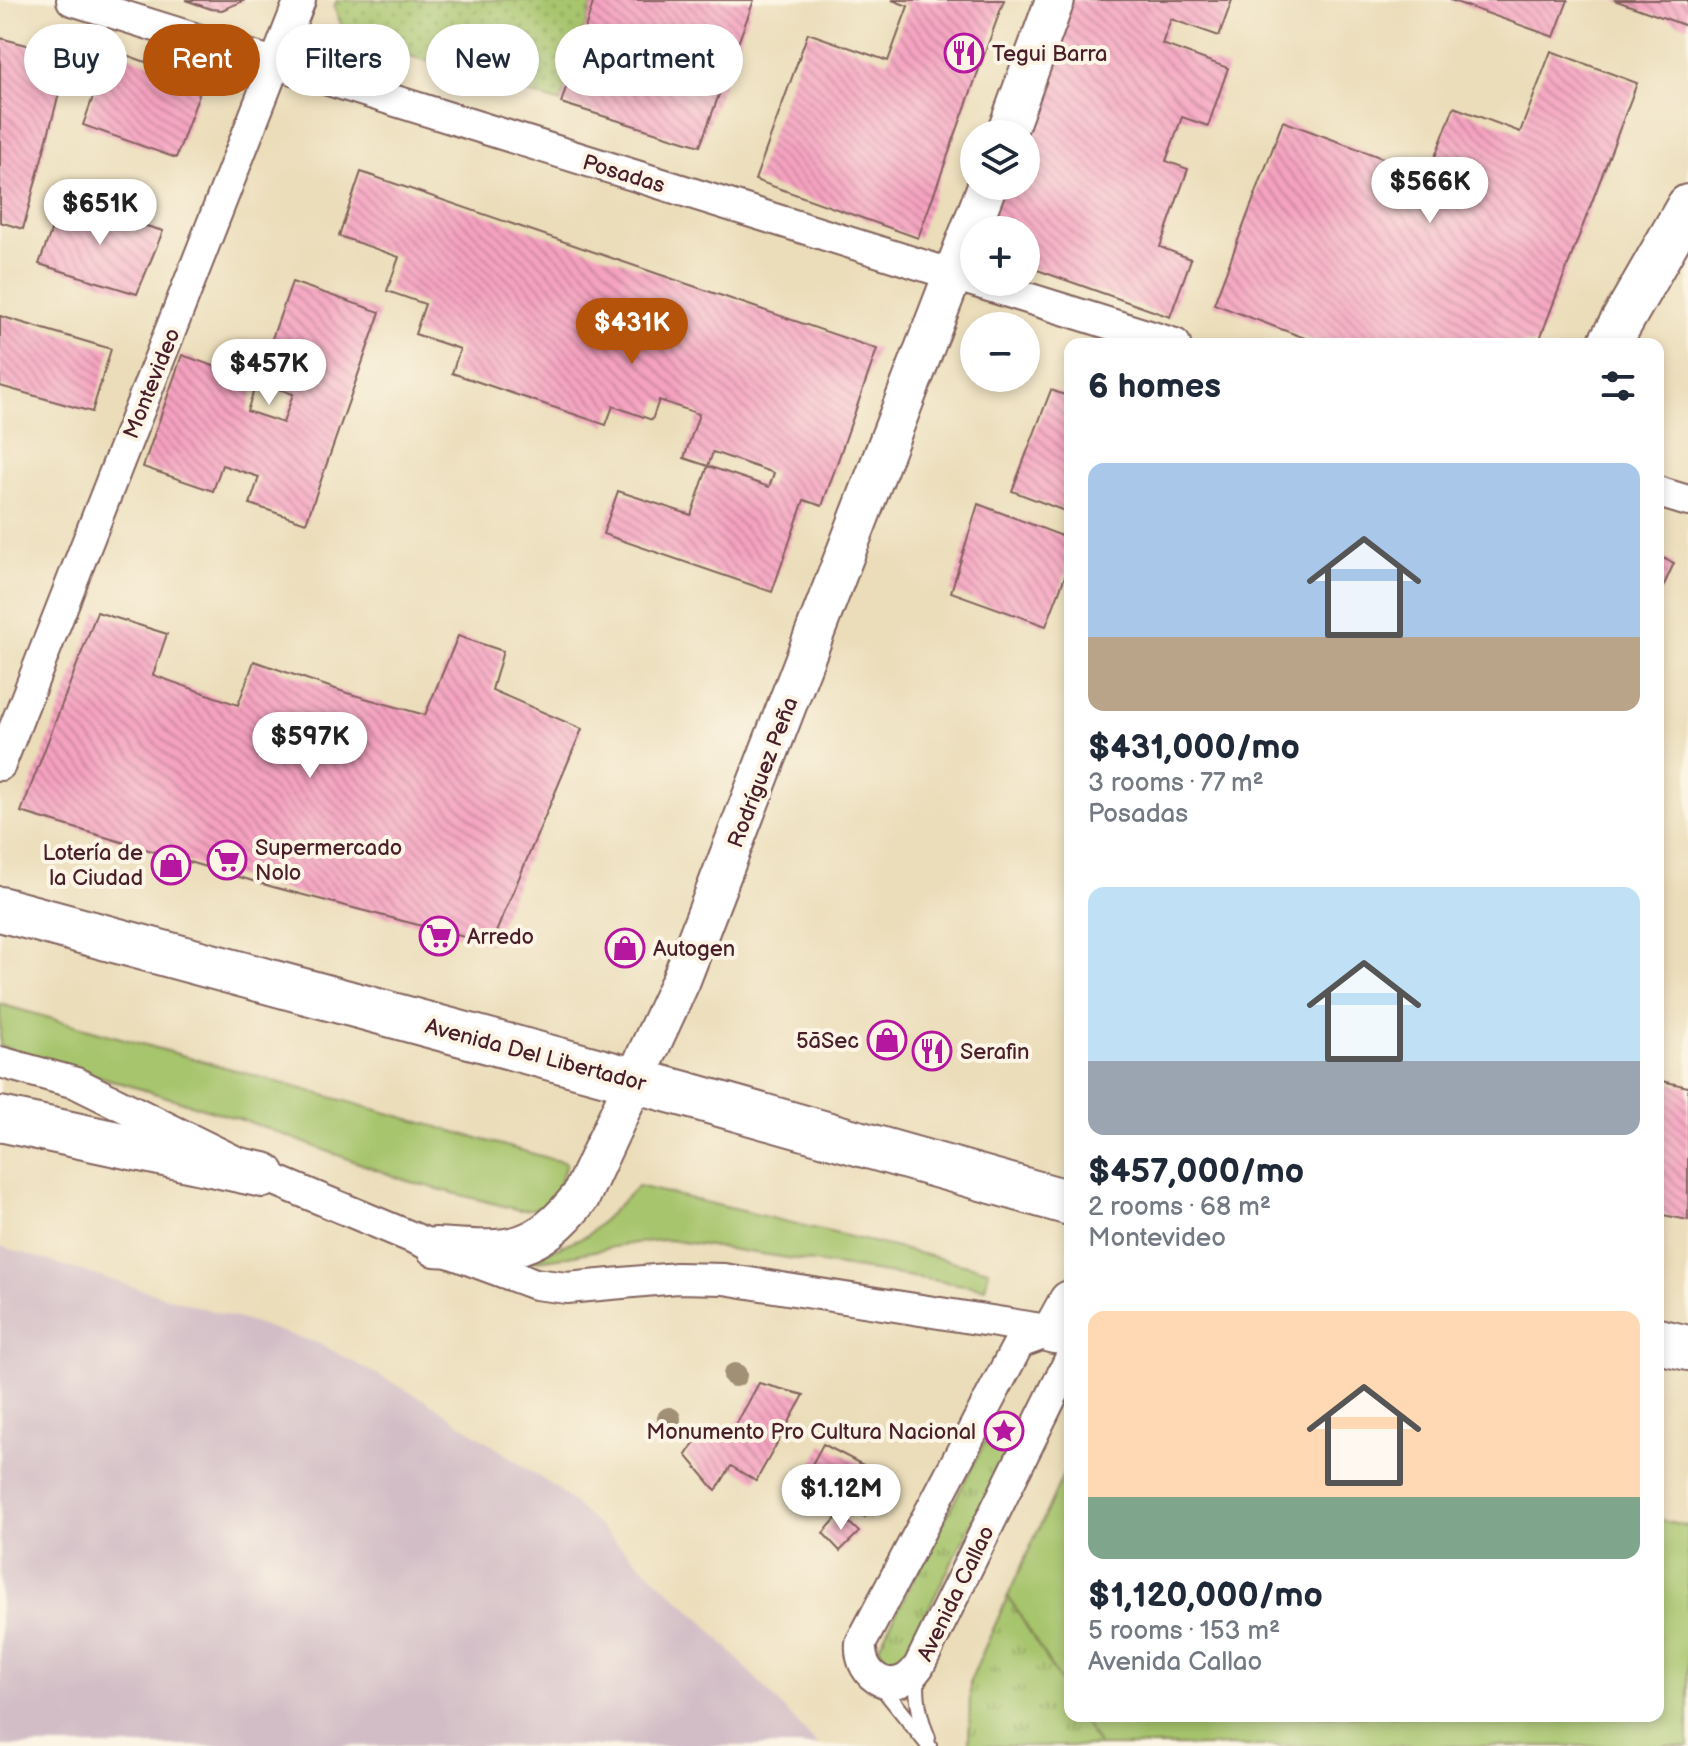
<!DOCTYPE html>
<meta charset="utf-8">
<style>
:root{--surface:#fff;--page:#f6f6f7;--text:#1f2937;--muted:#747a83;--accent:#b45309}
body{margin:0;font-family:"Balsamiq Sans",sans-serif;background:var(--page);color:var(--text);height:100vh;display:flex;flex-direction:column;font-size:30px;white-space:nowrap}
*{box-sizing:border-box;margin:0}
p{font-size:26px;color:var(--muted)}
.icon{flex:none;width:44px;height:44px;fill:none;stroke:currentColor;stroke-width:2;stroke-linecap:round;stroke-linejoin:round}
.map{position:relative;flex:1;overflow:hidden}
.panel{position:absolute;left:1064px;top:338px;width:600px;height:1384px;display:flex;flex-direction:column;background:var(--surface);border-radius:16px;box-shadow:0 4px 12px #0003}
.panel>*{flex:none}
.guide{position:absolute;left:24px;top:24px;width:760px;height:72px;display:flex;gap:16px}
.buttons{position:absolute;left:960px;top:120px;display:grid;gap:16px}
.buttons a{display:grid;place-items:center;width:80px;height:80px;border-radius:50%;background:var(--surface);box-shadow:0 4px 12px #0003;font-size:40px}
.price{position:absolute;translate:-50% -68px;padding:0 18px;border-radius:28px;background:#fff;color:#222;font-size:26px;line-height:52px;filter:drop-shadow(0 2px 4px #0008)}
.price::after{content:'';position:absolute;left:50%;top:48px;width:24px;height:18px;margin-left:-12px;background:inherit;clip-path:polygon(0 0,100% 0,50% 100%)}
.price.on{background:var(--accent);color:#fff}
ul{padding:0;list-style:none}
li{display:grid;align-content:center;gap:16px;height:424px;padding:0 24px}
li span{display:grid;place-items:center;height:248px;border-radius:16px;color:#555}
li>.icon{margin-inline-start:auto}
span .icon{width:144px;height:144px;fill:#fffc;stroke-width:1}
li b{font-size:34px}
h2{display:flex;justify-content:space-between;align-items:center;height:96px;padding:0 24px;font-size:34px}
.tag{padding:0 28px;border-radius:36px;background:var(--surface);box-shadow:0 4px 12px #0003;font-size:28px;line-height:72px}
.tag.on{background:var(--accent);color:#fff}
.map>svg:first-child{display:block}
.industrial{fill:#d2bdc6}
.grass{fill:url(#grass-tufts);stroke:#78724c;stroke-width:2}
.park{fill:#a7c56d;stroke:#78724c;stroke-width:2}
.garden{fill:url(#garden-dots);stroke:#78724c;stroke-width:2}
.building{fill:url(#building-back-hatch)}
.lines{fill:none;stroke-linecap:round;stroke-linejoin:round}
.service-casing{stroke:#82625d;stroke-width:18}
.minor-casing{stroke:#82625d;stroke-width:34}
.tertiary-casing{stroke:#82625d;stroke-width:42}
.secondary-casing{stroke:#82625d;stroke-width:46}
.primary-casing{stroke:#82625d;stroke-width:48}
.motorway-casing{stroke:#82625d;stroke-width:48}
.service{stroke:#fff;stroke-width:14}
.minor{stroke:#fff;stroke-width:30}
.tertiary{stroke:#fff;stroke-width:38}
.secondary{stroke:#fff;stroke-width:42}
.primary{stroke:#fff;stroke-width:44}
.motorway{stroke:#fff;stroke-width:44}
.tree{fill:#a29076}
.labels{text-anchor:middle;stroke-width:8;stroke-linejoin:round;paint-order:stroke}
.poi-label{font-size:22px;fill:#4a1f2b;stroke:#fcf5e5;text-anchor:start}
.street-label{font-size:22px;fill:#4a1f2b;stroke:#fcf5e5}
</style>
<div class="map">
<svg width="1688" height="1746" viewBox="0 0 1688 1746">
<defs>
<pattern id="grass-tufts" width="24" height="20" patternUnits="userSpaceOnUse" patternTransform="scale(2)"><rect width="24" height="20" fill="#a7c56d"/><path d="M3 7l-1-3M5 7V3M7 7l1-3M15 17l-1-3M17 17v-4M19 17l1-3" fill="none" stroke="#8a9f5a"/></pattern>
<pattern id="garden-dots" width="8" height="8" patternUnits="userSpaceOnUse" patternTransform="scale(2)"><rect width="8" height="8" fill="#a7c56d"/><path d="M2 2h.1M6 6h.1" fill="none" stroke="#8a9f5a" stroke-width="1.8" stroke-linecap="round"/></pattern>
<pattern id="building-back-hatch" width="6" height="6" patternUnits="userSpaceOnUse" patternTransform="scale(2)"><rect width="6" height="6" fill="#f5a2c0"/><path d="M-1 5l2 2M0 0l6 6M5-1l2 2" fill="none" stroke="#c8839c"/></pattern>
</defs>
<rect width="100%" height="100%" fill="#fcf5e5"/>
<filter id="ink" filterUnits="userSpaceOnUse"><feTurbulence type="fractalNoise" baseFrequency=".0125" numOctaves="2"/><feDisplacementMap in="SourceGraphic" scale="16" xChannelSelector="R" yChannelSelector="G"/><feConvolveMatrix kernelMatrix="1 2 1 2 8 2 1 2 1" color-interpolation-filters="sRGB"/></filter>
<filter id="wash" filterUnits="userSpaceOnUse"><feTurbulence type="fractalNoise" baseFrequency=".006" numOctaves="4" result="noise"/><feDisplacementMap in="SourceGraphic" scale="32" xChannelSelector="R" yChannelSelector="G"/><feGaussianBlur stdDeviation="1.8" result="paint"/><feColorMatrix in="noise" values="0 0 0 0 0 0 0 0 0 0 0 0 0 0 0 0 0 1.4 0 .05"/><feComposite in="paint" operator="in"/></filter>
<g filter="url(#wash)">
<rect width="100%" height="100%" fill="#ebddb9"/>
<!-- industrial -->
<polygon class="industrial" points="0,1246 318,1343 427,1401 560,1491 701,1619 818,1746 0,1746"/>
<!-- grass -->
<g class="grass">
<path d="M997 1419 1019 1430 903 1659C895 1665 887 1666 880 1658L879 1646Z"/>
<polygon points="1008,1596 1070,1698 1070,1716 1081,1716 1099,1746 969,1746 970,1681"/>
</g>
<!-- park -->
<g class="park">
<polygon points="0,1004 566,1163 556,1195 550,1202 542,1208 519,1210 407,1181 252,1123 0,1046"/>
<path d="M638 1186 989 1270 985 1288 669 1240C619 1241 574 1260 525 1261L588 1235Z"/>
<polygon points="1070,1460 1070,1698 1008,1596"/>
<polygon points="1658,1519 1688,1526 1688,1746 1099,1746 1081,1716 1658,1716"/>
</g>
<!-- garden -->
<polygon class="garden" points="337,0 594,0 561,103 346,36 334,7"/>
<g id="blocks">
<!-- building -->
<g class="building">
<polygon points="185,0 245,0 222,10 211,9"/>
<polygon points="594,0 754,0 700,146 561,103"/>
<polygon points="892,0 1004,0 918,238 755,180 808,33 888,61 908,6"/>
<polygon points="1067,0 1232,0 1219,36 1171,19 1162,44 1228,68 1208,126 1182,117 1166,161 1188,169 1160,247 1191,259 1170,317 1026,266 1026,230 984,230 1000,186 1026,186 1026,134"/>
<polygon points="1450,0 1568,0 1554,37"/>
<polygon points="1614,0 1688,0 1688,25 1687,26"/>
<polygon points="0,38 69,56 23,229 0,222"/>
<polygon points="110,49 203,83 176,158 83,125"/>
<polygon points="1551,51 1637,83 1538,344 1321,344 1214,304 1283,121 1428,175 1454,107 1520,132"/>
<polygon points="361,172 877,349 822,506 804,500 772,592 603,534 618,491 691,515 708,466 769,487 774,473 713,452 708,466 684,458 699,414 659,400 652,420 613,406 606,425 452,373 460,349 415,334 425,304 387,291 399,257 339,236"/>
<polygon points="62,201 163,231 137,294 39,264"/>
<polygon points="292,282 380,312 306,523 250,504 259,477 222,465 213,491 143,467 182,355 257,381 247,411 283,423 293,394 257,381"/>
<polygon points="0,316 111,349 92,412 0,386"/>
<polygon points="1051,390 1070,397 1070,513 1012,491"/>
<polygon points="978,504 1070,539 1070,563 1046,626 951,592"/>
<polygon points="1658,556 1674,563 1658,598"/>
<polygon points="97,612 167,634 153,675 238,705 254,661 347,693 425,715 458,636 503,651 492,690 582,729 491,944 273,887 21,812"/>
<polygon points="1658,1080 1688,1087 1688,1220 1658,1214"/>
<polygon points="759,1383 804,1395 756,1481 731,1466 716,1491 686,1455 704,1428 727,1441"/>
<polygon points="823,1444 886,1477 865,1517 802,1483"/>
<polygon points="840,1514 859,1532 840,1551 823,1533"/>
</g>
</g>
</g>
<g filter="url(#ink)">
<use href="#blocks" fill-opacity="0" stroke="#82625d" stroke-width="2"/>
<g class="lines">
<!-- service casing -->
<g class="service-casing">
<g id="service">
<path d="M918 1673C915 1696 919 1716 928 1738"/>
<polyline points="880,1685 929,1746"/>
</g>
</g>
<!-- minor casing -->
<g class="minor-casing">
<g id="minor">
<polyline points="72,0 1175,344"/>
<polyline points="1658,492 1688,501"/>
<polyline points="0,765 300,0"/>
<polyline points="0,1062 76,1083 263,1175 435,1247 535,1284 567,1288 677,1278 724,1279 1054,1331"/>
<path d="M1052 1331 1019 1343 861 1643C858 1680 897 1699 919 1666L1070 1359"/>
</g>
</g>
<!-- tertiary casing -->
<g class="tertiary-casing">
<g id="tertiary">
<polyline points="1006,134 1055,0"/>
<path d="M435 1247C506 1251 533 1257 581 1196L681 980 987 186"/>
</g>
</g>
<!-- secondary casing -->
<g class="secondary-casing">
<g id="secondary">
<polyline points="1609,344 1688,206"/>
<polyline points="1054,1331 1070,1302"/>
</g>
</g>
<!-- primary casing -->
<g class="primary-casing">
<g id="primary">
<polyline points="0,909 688,1095 1070,1203"/>
<polyline points="1054,1331 1070,1332"/>
<polyline points="1658,1341 1688,1348"/>
</g>
</g>
<!-- motorway casing -->
<g class="motorway-casing">
<polyline id="motorway" points="0,1119 263,1175"/>
</g>
<!-- service -->
<use href="#service" class="service"/>
<!-- minor -->
<use href="#minor" class="minor"/>
<!-- tertiary -->
<use href="#tertiary" class="tertiary"/>
<!-- secondary -->
<use href="#secondary" class="secondary"/>
<!-- primary -->
<use href="#primary" class="primary"/>
<!-- motorway -->
<use href="#motorway" class="motorway"/>
</g>
<!-- trees -->
<g class="tree">
<circle cx="735" cy="1375" r="12"/>
<circle cx="669" cy="1419" r="12"/>
</g>
</g>
<!-- icons -->
<defs>
<g id="restaurant-ring" transform="scale(2)"><circle r="9.5" fill="#fcf5e5" stroke="#b5179e" stroke-width="1.5"/><path d="M-5-6h1v4h1v-4h1v4h1v-4h1v5L-1.5 .5V6h-2V.5L-5-1ZM5-6V6H3V1.5H1.5Q1.5-4 5-6Z" fill="#b5179e"/></g>
<g id="supermarket-ring" transform="scale(2)"><circle r="9.5" fill="#fcf5e5" stroke="#b5179e" stroke-width="1.5"/><path d="M-6-5.5h2.5l.6 2H6L4.5 2H-2.5L-4.4-4H-6ZM-1.5 3.2a1.3 1.3 0 1 0 .1 0ZM3 3.2a1.3 1.3 0 1 0 .1 0Z" fill="#b5179e"/></g>
<g id="shop-ring" transform="scale(2)"><circle r="9.5" fill="#fcf5e5" stroke="#b5179e" stroke-width="1.5"/><path d="M-5-2.5h2.3a2.7 3.5 0 0 1 5.4 0H5L5.5 6h-11ZM-1.5-2.5h3a1.5 2.3 0 0 0-3 0Z" fill="#b5179e"/></g>
<g id="sight-ring" transform="scale(2)"><circle r="9.5" fill="#fcf5e5" stroke="#b5179e" stroke-width="1.5"/><path d="M0-6L1.8-2.2L6-1.7L2.9 1.2L3.7 5.4L0 3.3L-3.7 5.4L-2.9 1.2L-6-1.7L-1.8-2.2Z" fill="#b5179e"/></g>
</defs>
<g fill-rule="evenodd">
<use href="#restaurant-ring" x="964" y="53"/>
<use href="#supermarket-ring" x="227" y="860"/>
<use href="#shop-ring" x="171" y="865"/>
<use href="#supermarket-ring" x="439" y="936"/>
<use href="#shop-ring" x="625" y="948"/>
<use href="#shop-ring" x="887" y="1040"/>
<use href="#restaurant-ring" x="932" y="1051"/>
<use href="#sight-ring" x="1004" y="1431"/>
</g>
<g class="labels">
<!-- poi labels -->
<g class="poi-label">
<text x="992" y="61">Tegui Barra</text>
<text x="255" y="855">Supermercado<tspan x="255" dy="25">Nolo</tspan></text>
<text x="143" y="860" text-anchor="end">Lotería de<tspan x="143" dy="25">la Ciudad</tspan></text>
<text x="467" y="944">Arredo</text>
<text x="653" y="956">Autogen</text>
<text x="859" y="1048" text-anchor="end">5āSec</text>
<text x="960" y="1059">Serafin</text>
<text x="976" y="1439" text-anchor="end">Monumento Pro Cultura Nacional</text>
</g>
<!-- street labels -->
<g class="street-label">
<text transform="translate(624 173) rotate(17)" y="8">Posadas</text>
<text transform="translate(151 383) rotate(-68)" y="8">Montevideo</text>
<text transform="translate(762 772) rotate(-69)" y="8">Rodríguez Peña</text>
<text transform="translate(536 1054) rotate(15)" y="8">Avenida Del Libertador</text>
<text transform="translate(955 1593) rotate(-64)" y="8">Avenida Callao</text>
</g>
</g>
</svg>
<div class="buttons">
<a><svg class="icon" aria-label="layers" viewBox="0 0 24 24"><path d="M12 4l9 5-9 5-9-5zM3 14l9 5 9-5"/></svg></a>
<a>+</a>
<a>−</a>
</div>
<b class="price" style="left:1430px;top:225px">$566K</b>
<b class="price" style="left:100px;top:247px">$651K</b>
<b class="price on" style="left:632px;top:366px">$431K</b>
<b class="price" style="left:269px;top:407px">$457K</b>
<b class="price" style="left:310px;top:780px">$597K</b>
<b class="price" style="left:841px;top:1532px">$1.12M</b>
<div class="guide">
<a class="tag">Buy</a>
<a class="tag on">Rent</a>
<a class="tag">Filters</a>
<a class="tag">New</a>
<a class="tag">Apartment</a>
</div>
<section class="panel">
<h2>6 homes<svg class="icon" aria-label="filters" viewBox="0 0 24 24"><path d="M4 7h16M4 17h16"/><circle cx="9" cy="7" r="2"/><circle cx="15" cy="17" r="2"/></svg></h2>
<ul>
<li><span style="background:linear-gradient(#a9c7e8 70%,#b9a48a 0)"><svg class="icon" aria-label="home" viewBox="0 0 24 24"><path d="M3 11l9-7 9 7M6 9v11h12V9"/></svg></span><div><b>$431,000/mo</b><p>3 rooms · 77 m²</p><p>Posadas</p></div></li>
<li><span style="background:linear-gradient(#bfe0f5 70%,#9aa5b1 0)"><svg class="icon" aria-label="home" viewBox="0 0 24 24"><path d="M3 11l9-7 9 7M6 9v11h12V9"/></svg></span><div><b>$457,000/mo</b><p>2 rooms · 68 m²</p><p>Montevideo</p></div></li>
<li><span style="background:linear-gradient(#ffd9b3 75%,#7fa58c 0)"><svg class="icon" aria-label="home" viewBox="0 0 24 24"><path d="M3 11l9-7 9 7M6 9v11h12V9"/></svg></span><div><b>$1,120,000/mo</b><p>5 rooms · 153 m²</p><p>Avenida Callao</p></div></li>
</ul>
</section>
</div>
